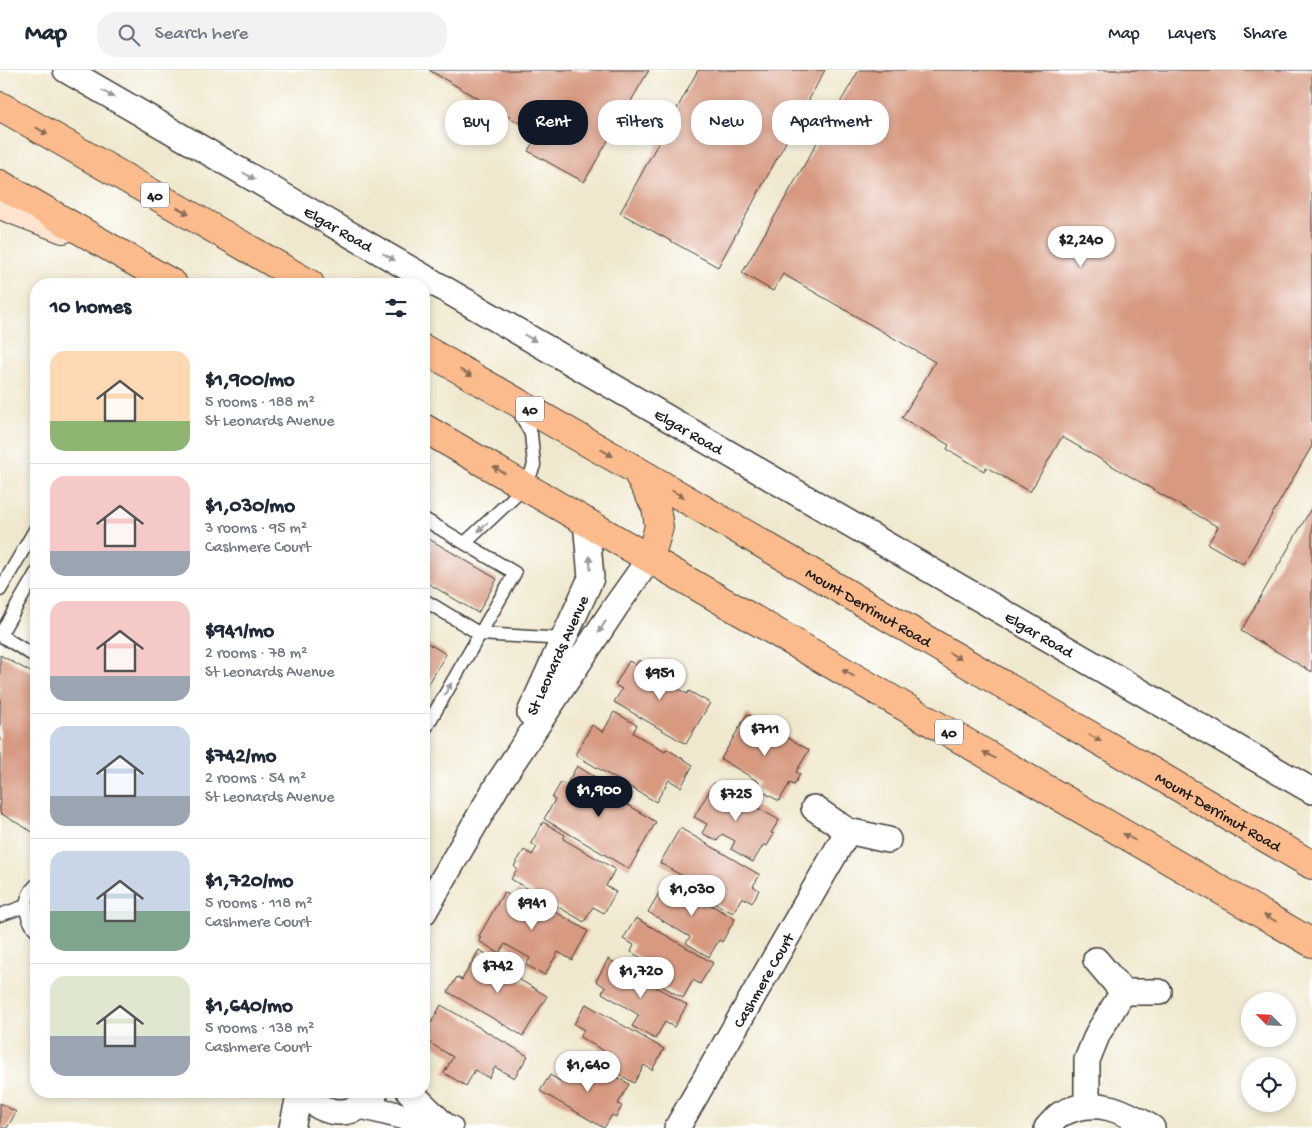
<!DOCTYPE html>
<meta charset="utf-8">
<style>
:root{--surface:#fff;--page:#f2f2f3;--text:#1f2937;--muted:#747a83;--line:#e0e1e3;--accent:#111827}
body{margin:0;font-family:"Gochi Hand",sans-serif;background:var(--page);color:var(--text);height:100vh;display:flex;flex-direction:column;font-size:19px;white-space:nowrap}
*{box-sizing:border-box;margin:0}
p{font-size:16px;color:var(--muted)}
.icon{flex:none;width:28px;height:28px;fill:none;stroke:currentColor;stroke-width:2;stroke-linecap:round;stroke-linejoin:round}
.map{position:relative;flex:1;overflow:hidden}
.drawer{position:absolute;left:30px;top:208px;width:400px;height:820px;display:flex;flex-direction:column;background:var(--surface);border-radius:20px;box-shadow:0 2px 8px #0003}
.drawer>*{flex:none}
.hud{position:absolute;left:445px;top:30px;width:475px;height:45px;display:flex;gap:10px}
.needle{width:32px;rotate:294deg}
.controls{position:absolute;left:1241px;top:922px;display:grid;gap:10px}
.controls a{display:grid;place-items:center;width:55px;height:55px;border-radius:50%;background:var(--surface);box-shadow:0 2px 8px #0003;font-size:25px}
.price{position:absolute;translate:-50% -42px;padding:0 11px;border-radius:18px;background:#fff;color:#222;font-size:16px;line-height:32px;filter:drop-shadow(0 1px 2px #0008)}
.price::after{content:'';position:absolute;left:50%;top:30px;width:15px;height:11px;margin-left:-8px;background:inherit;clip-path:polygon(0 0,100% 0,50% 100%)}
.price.on{background:var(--accent);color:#fff}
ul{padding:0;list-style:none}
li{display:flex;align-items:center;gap:15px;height:125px;padding:0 20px}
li+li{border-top:1px solid var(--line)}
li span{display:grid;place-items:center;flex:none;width:140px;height:100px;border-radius:15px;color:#555}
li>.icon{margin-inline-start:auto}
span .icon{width:60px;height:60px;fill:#fffc;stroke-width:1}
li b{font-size:21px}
h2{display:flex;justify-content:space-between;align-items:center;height:60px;padding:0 20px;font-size:21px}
.chip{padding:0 18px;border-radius:20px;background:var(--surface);box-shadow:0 2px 8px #0003;font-size:18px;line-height:45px}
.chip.on{background:var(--accent);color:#fff}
header{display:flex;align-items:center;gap:30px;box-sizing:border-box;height:70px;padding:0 25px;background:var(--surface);border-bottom:1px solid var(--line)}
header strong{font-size:24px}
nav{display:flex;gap:28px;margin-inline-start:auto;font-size:18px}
.search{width:350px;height:45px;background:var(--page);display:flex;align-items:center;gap:12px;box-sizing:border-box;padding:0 18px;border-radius:20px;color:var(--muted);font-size:19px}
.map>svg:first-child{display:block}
.building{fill:#d79a81}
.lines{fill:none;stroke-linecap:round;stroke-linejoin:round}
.lane-casing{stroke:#3c3b37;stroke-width:15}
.street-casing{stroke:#3c3b37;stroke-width:28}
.secondary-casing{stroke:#3c3b37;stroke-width:30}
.primary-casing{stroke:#3c3b37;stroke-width:30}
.lane{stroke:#fff;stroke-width:12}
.street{stroke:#fff;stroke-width:25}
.secondary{stroke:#fde4d1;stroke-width:28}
.primary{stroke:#fbbb8c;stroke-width:28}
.oneway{fill:#999}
.oneway2{fill:#8c6c54}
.labels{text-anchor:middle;stroke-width:5;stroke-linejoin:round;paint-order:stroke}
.shield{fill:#fff;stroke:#606060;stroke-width:1}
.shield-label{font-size:15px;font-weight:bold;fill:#1c1c1c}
.street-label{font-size:16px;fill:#1c1c1c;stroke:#fff}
</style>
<header>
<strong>Map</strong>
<div class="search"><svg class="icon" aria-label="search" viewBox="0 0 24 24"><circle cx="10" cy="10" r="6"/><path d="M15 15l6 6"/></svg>Search here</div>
<nav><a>Map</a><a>Layers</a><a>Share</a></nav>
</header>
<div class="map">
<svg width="1312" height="1058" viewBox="0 0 1312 1058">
<rect width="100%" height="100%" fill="#fff"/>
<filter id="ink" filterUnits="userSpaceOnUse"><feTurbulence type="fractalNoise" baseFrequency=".02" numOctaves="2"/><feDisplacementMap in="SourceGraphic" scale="10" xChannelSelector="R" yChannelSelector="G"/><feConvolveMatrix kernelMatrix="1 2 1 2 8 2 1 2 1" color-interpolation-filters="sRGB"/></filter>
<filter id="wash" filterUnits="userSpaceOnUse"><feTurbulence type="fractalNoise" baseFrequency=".0096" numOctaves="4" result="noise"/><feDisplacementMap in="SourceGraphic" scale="20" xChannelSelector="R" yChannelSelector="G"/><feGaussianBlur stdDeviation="1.12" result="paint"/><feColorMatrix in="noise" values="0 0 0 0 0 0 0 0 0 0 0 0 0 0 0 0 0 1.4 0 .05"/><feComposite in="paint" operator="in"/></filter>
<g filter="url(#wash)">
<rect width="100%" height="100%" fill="#f0e8ce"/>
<g id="blocks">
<!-- building -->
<g class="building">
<polygon points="429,0 649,0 584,112 528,81 538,64"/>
<polygon points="698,0 825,0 718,197 620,143"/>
<polygon points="859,0 1312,0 1312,376 1243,494 1208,474 1218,457 1062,367 1030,422 986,397 984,401 947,379 949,375 902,348 935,292 783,204 773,221 742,203"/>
<polygon points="1312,437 1312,602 1241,561"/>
<polygon points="424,466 497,509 478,543 424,511"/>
<polygon points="424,571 446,584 424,622"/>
<polygon points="0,585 36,605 36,764 0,743"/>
<polygon points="639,590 660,603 658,607 687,624 689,621 710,633 686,674 614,632 622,619 615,615 629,591 636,595"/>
<polygon points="614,642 637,655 633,663 665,682 667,679 693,695 681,717 669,710 656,732 575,685 592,655 603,662"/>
<polygon points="747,644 809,680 796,702 800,704 794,715 790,713 779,731 756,718 759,712 721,689"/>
<polygon points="577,696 603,712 600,718 656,752 629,799 544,749 555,730 552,728 561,712 566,715"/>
<polygon points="714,713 779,750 771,763 774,764 767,776 764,774 753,792 731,779 735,771 722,764 717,771 702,763 707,754 694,747"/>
<polygon points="543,752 565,765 563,769 615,799 606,816 616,822 604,843 593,837 584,852 511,809 517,799 514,796 524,780 532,785 537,777 531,773"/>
<polygon points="680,758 760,805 753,816 759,820 752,833 742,827 733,843 709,830 713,824 660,793"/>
<polygon points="667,809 735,849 722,872 719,870 709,887 686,873 690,867 648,842"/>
<polygon points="518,820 588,861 572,890 558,882 545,905 526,895 530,888 505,874 499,883 479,871 481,867 479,866 504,822 514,828"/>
<polygon points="636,848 713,893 700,914 693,910 683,928 660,915 667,903 631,882 634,875 623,869"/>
<polygon points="479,880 502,893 500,898 547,926 523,966 448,922 457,907 462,910"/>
<polygon points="608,889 687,935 674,957 665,952 655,969 632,956 639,945 602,923 605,917 596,911"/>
<polygon points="586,934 664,979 652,1000 644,995 634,1013 610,999 616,988 580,967 584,960 574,954"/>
<polygon points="441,935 528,986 514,1008 495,997 489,1008 475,1000 466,1016 444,1003 453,987 425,970 431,960 428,958"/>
<polygon points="569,995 583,1003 587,996 605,1006 607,1001 629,1014 618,1034 622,1036 616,1047 612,1045 604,1058 540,1021 550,1005 560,1011"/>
<polygon points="0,1033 16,1042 7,1058 0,1058"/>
</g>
</g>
</g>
<g filter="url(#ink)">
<use href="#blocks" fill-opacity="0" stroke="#3c3b37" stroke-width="1"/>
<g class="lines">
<!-- lane casing -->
<g class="lane-casing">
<g id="lane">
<polyline points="424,449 515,503 424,661"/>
<polyline points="465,473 526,416 534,395 531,364 517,338"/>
<polyline points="0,520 36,458"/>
<polyline points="424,530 480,564 565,569"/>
<polyline points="0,565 36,503"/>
<polyline points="0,565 36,587"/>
<path d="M36 815C22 828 24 847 36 860"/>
<polyline points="0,845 26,836"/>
</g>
</g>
<!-- street casing -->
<g class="street-casing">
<g id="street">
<path id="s1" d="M66 0 1312 721"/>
<path id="s2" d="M530 643 591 508 586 451"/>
<polyline points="814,738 848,761 888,770"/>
<polyline points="424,842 498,714 616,536 650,488"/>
<polyline points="1096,890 1123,922 1159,922"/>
<path d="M301 1021C322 1047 356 1051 376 1021"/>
<polyline points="409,1021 445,1056"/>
<polyline points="1087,1035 1087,990 1098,963 1123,922"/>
<polyline points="361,1036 450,1058"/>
<polyline points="292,1058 300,1021"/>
<path id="s3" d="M677 1058 848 761"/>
<path d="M1047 1058C1051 1054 1056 1047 1061 1044 1095 1026 1122 1040 1152 1058"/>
</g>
</g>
<!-- secondary casing -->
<g class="secondary-casing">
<polyline id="secondary" points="0,135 63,159"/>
</g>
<!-- primary casing -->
<g class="primary-casing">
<g id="primary">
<polyline points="0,36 310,214"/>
<polyline points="0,114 173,214"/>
<path id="s4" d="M424 279 636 400 1312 795"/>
<polyline points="424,358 1312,873"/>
<polyline points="636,400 656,437 659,457 650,488"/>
</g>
</g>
<!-- lane -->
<use href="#lane" class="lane"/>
<!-- street -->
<use href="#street" class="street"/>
<!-- secondary -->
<use href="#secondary" class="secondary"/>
<!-- primary -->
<use href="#primary" class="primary"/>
</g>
<!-- one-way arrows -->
<defs><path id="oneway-solid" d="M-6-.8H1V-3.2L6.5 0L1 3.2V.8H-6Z" transform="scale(1.25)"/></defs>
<g class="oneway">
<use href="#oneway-solid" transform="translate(108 24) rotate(30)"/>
<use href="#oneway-solid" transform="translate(249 106) rotate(30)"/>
<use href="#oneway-solid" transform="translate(389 187) rotate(30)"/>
<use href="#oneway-solid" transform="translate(530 268) rotate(30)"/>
<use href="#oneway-solid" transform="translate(483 457) rotate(137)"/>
<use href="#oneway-solid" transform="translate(590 493) rotate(-95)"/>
<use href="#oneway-solid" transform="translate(602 557) rotate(122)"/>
<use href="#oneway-solid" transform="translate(448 619) rotate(-60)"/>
</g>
<g class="oneway2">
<use href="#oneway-solid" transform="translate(42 61) rotate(30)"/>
<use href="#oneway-solid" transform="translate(183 141) rotate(30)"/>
<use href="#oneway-solid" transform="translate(466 303) rotate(30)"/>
<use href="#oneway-solid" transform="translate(607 383) rotate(30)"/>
<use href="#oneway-solid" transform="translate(499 400) rotate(-150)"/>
<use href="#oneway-solid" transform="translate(678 424) rotate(30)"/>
<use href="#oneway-solid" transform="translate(955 586) rotate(30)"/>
<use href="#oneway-solid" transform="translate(848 603) rotate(-150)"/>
<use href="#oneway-solid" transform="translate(1095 668) rotate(30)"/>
<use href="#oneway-solid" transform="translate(989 685) rotate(-150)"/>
<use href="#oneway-solid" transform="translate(1129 767) rotate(-150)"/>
<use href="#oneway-solid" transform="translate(1270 848) rotate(-150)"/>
</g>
</g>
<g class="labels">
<!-- shield labels -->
<g class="shield">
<rect x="141" y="112.5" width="28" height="25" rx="4"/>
<rect x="516" y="326.5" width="28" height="25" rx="4"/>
<rect x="935" y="649.5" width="28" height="25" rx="4"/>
</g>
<g class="shield-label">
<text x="155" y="130">40</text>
<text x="530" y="344">40</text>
<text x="949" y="667">40</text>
</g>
<!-- street labels -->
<g class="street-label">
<text dy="6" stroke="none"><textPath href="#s1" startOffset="315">Elgar Road</textPath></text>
<text dy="6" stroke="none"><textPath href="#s1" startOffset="720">Elgar Road</textPath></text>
<text dy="6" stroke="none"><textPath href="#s4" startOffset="514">Mount Derrimut Road</textPath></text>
<text dy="6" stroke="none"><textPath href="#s1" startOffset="1125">Elgar Road</textPath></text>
<text dy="6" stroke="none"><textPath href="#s2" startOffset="64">St Leonards Avenue</textPath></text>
<text dy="6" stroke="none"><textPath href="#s4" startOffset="919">Mount Derrimut Road</textPath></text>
<text dy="6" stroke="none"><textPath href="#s3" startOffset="171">Cashmere Court</textPath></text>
</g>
</g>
</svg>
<div class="controls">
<a><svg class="needle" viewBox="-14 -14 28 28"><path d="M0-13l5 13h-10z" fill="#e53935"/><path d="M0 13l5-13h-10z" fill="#747a83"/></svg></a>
<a><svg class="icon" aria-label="locate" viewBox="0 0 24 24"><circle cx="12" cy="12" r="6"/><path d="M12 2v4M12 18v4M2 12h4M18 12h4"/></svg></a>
</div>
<b class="price" style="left:1081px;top:198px">$2,240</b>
<b class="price" style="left:660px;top:631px">$951</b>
<b class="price" style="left:765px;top:687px">$711</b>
<b class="price on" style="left:599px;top:748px">$1,900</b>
<b class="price" style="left:736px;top:752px">$725</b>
<b class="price" style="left:692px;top:847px">$1,030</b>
<b class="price" style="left:532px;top:861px">$941</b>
<b class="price" style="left:498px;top:924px">$742</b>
<b class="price" style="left:641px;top:929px">$1,720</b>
<b class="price" style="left:588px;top:1023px">$1,640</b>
<div class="hud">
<a class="chip">Buy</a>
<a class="chip on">Rent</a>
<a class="chip">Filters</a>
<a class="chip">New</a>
<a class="chip">Apartment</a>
</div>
<section class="drawer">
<h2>10 homes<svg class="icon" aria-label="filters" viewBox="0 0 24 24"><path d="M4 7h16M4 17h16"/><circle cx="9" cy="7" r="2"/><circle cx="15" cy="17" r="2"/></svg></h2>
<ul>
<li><span style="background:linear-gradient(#ffd9b3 70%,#8fb573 0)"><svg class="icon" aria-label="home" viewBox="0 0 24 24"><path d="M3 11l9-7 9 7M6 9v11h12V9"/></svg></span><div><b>$1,900/mo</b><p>5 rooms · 188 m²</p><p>St Leonards Avenue</p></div></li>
<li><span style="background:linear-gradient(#f6c9c9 75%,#9aa5b1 0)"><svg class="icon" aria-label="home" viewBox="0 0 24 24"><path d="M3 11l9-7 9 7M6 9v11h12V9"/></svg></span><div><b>$1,030/mo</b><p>3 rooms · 95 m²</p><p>Cashmere Court</p></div></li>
<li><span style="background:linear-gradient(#f6c9c9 75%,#9aa5b1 0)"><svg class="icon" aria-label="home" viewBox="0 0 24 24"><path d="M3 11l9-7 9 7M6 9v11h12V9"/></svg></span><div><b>$941/mo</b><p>2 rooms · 78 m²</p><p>St Leonards Avenue</p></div></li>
<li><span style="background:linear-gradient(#c9d6e8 70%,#9aa5b1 0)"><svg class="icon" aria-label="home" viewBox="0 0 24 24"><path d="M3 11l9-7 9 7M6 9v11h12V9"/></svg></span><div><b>$742/mo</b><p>2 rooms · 54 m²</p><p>St Leonards Avenue</p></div></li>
<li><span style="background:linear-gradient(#c9d6e8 60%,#7fa58c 0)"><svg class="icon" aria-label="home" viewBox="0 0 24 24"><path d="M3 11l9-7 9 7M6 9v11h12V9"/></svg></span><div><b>$1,720/mo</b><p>5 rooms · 118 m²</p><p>Cashmere Court</p></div></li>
<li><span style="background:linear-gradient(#dfe7d0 60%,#9aa5b1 0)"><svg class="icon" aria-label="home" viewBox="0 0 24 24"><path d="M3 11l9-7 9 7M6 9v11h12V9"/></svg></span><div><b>$1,640/mo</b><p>5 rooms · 138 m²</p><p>Cashmere Court</p></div></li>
</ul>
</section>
</div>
